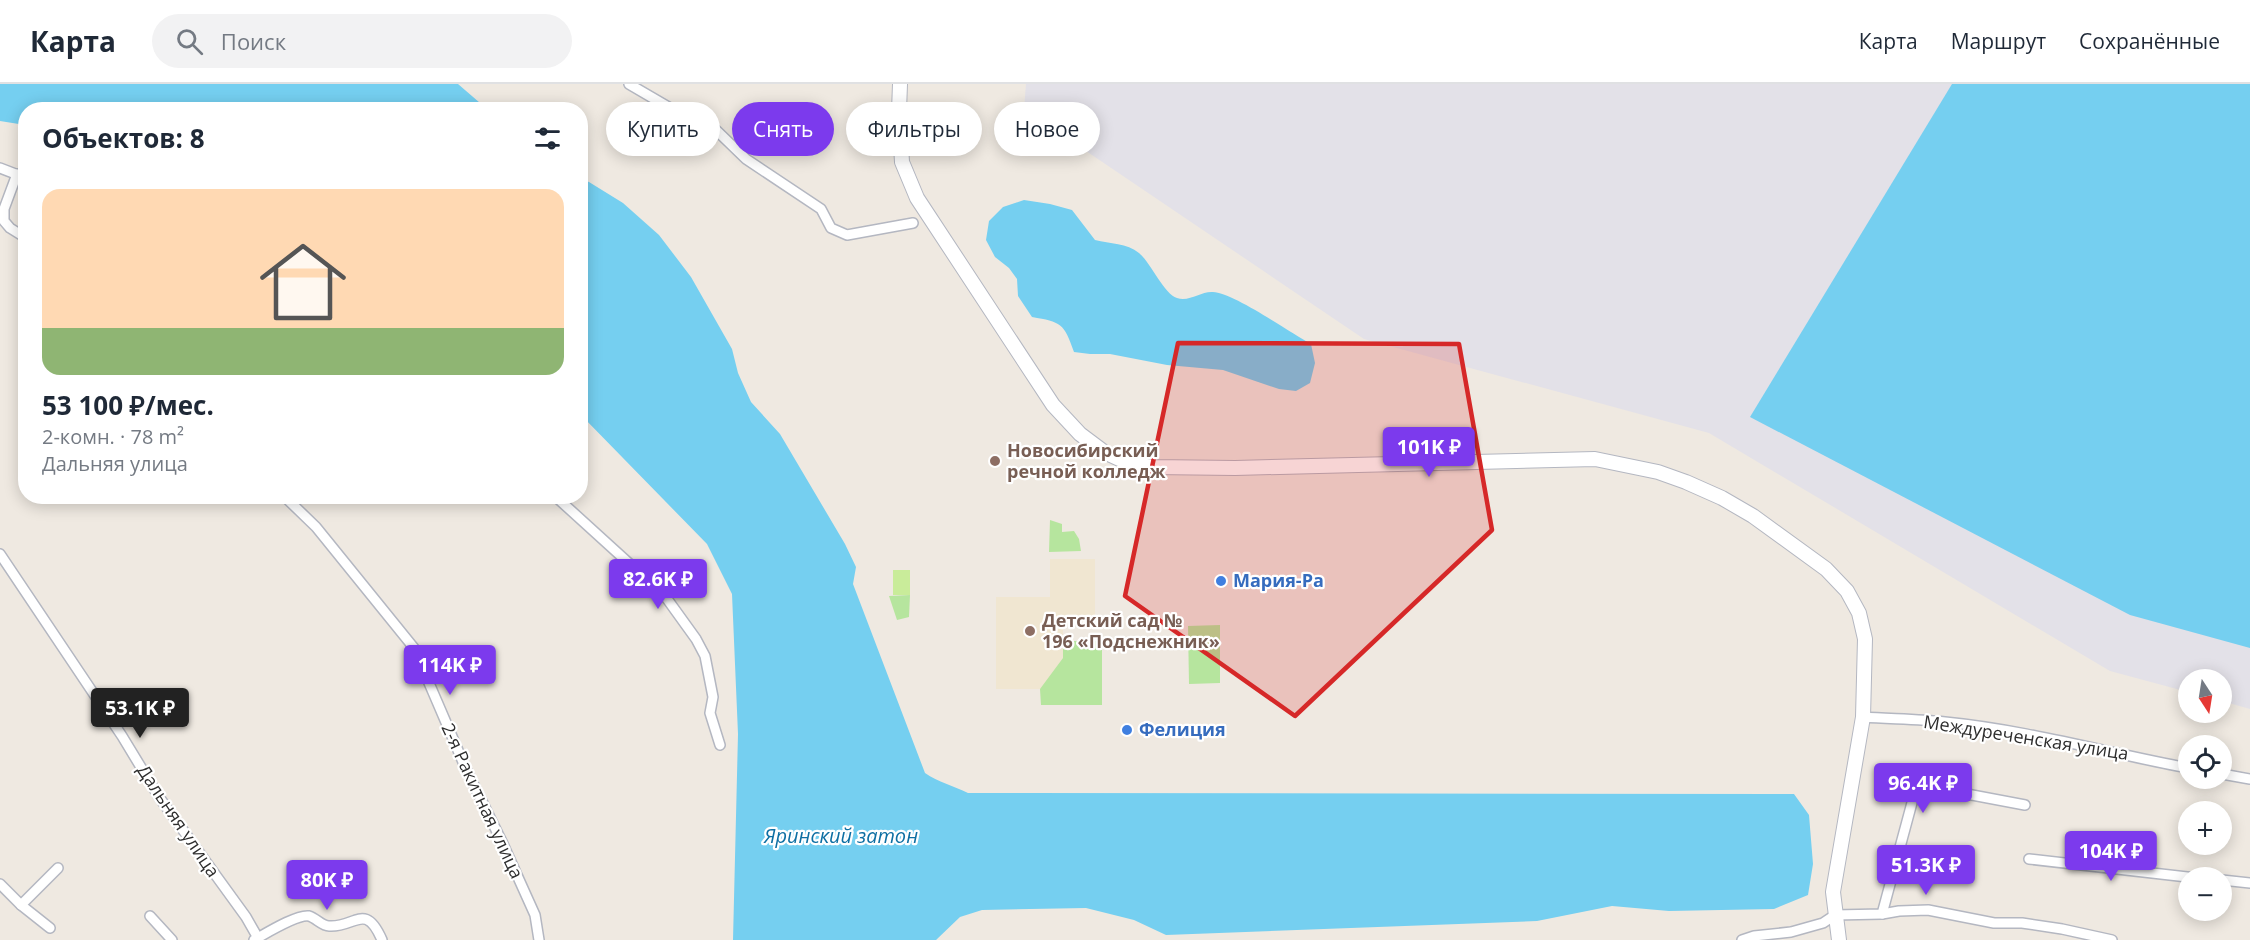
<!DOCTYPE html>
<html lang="ru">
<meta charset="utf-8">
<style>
:root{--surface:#fff;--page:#f2f2f3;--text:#1f2937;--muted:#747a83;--line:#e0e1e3;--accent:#7c3aed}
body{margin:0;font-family:"Open Sans",sans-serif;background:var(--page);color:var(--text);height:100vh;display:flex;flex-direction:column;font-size:22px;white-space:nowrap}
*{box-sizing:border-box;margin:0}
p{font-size:20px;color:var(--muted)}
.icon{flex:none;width:33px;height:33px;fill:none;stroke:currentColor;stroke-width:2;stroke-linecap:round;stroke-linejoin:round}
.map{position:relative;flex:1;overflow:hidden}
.panel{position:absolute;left:18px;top:18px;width:570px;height:402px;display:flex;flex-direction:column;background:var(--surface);border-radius:24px;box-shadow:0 3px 15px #0003}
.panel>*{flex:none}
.guide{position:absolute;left:606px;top:18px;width:570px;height:54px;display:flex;gap:12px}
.needle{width:39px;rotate:168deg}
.buttons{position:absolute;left:2178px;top:585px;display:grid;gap:12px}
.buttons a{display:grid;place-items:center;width:54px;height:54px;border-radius:50%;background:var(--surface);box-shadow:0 3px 15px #0003;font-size:30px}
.price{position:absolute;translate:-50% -51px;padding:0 14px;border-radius:6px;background:var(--accent);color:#fff;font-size:20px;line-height:39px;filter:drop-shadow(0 2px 3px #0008)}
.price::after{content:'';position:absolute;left:50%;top:36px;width:18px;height:14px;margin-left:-9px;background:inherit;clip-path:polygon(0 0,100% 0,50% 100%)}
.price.selected{background:#222;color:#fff}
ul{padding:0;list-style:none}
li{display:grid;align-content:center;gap:12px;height:318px;padding:0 24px}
li span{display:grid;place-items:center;height:186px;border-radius:18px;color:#555}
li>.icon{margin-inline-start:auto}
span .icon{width:108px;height:108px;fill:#fffc;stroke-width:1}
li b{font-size:26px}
h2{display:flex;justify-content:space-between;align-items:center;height:72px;padding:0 24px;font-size:26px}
.chip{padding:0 21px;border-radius:27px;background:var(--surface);box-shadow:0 3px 15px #0003;font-size:21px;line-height:54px}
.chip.selected{background:var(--accent);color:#fff}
header{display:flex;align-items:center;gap:36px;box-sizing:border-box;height:84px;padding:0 30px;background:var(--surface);border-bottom:2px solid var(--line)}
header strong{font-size:28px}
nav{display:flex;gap:33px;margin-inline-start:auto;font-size:21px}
.search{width:420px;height:54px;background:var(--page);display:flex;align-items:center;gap:15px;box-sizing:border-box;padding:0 21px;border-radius:33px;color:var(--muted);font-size:22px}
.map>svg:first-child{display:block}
.industrial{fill:#e3e1e8}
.education{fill:#f0e6d1}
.green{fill:#b6e59e}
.pitch{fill:#c9ec9a}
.water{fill:#75cff0}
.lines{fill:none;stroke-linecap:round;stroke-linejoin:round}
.street-casing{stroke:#b4b7c1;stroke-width:12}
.secondary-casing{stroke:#b4b7c1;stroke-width:16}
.street{stroke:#fff;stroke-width:9}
.secondary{stroke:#fff;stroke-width:14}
.marked{fill:#d62828;fill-opacity:0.2;stroke:#d62828;stroke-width:4.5;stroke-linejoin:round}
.education-dot{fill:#8d6e63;stroke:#fff;stroke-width:2}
.shop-dot{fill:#3f7fe0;stroke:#fff;stroke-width:2}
.labels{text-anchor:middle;stroke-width:4.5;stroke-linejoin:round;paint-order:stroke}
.education-label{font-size:18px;font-weight:bold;fill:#785e54;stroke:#fff;text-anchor:start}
.shop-label{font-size:18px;font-weight:bold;fill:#366cbe;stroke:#fff;text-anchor:start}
.street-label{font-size:18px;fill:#2e2e2e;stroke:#fff}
.water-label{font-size:20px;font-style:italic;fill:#0d6fa3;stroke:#fff}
</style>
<header>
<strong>Карта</strong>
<div class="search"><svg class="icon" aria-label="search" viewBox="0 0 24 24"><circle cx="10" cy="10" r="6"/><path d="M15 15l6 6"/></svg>Поиск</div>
<nav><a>Карта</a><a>Маршрут</a><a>Сохранённые</a></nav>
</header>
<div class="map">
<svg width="2250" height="856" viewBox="0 0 2250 856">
<rect width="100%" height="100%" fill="#efe9e1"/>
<!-- industrial -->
<polygon class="industrial" points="1026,0 2250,0 2250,625 2222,617 2222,596 2188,596 2188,608 2110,587 1709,349 1364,255 1024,25"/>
<!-- education -->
<polygon class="education" points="1050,475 1095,475 1095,538 1063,538 1063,574 1042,605 996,605 996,513 1050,513"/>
<!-- green -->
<g class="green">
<polygon points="1050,436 1062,440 1062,448 1074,447 1079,455 1081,467 1049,468"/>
<polygon points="910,511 909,533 897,536 889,512"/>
<polygon points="1220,541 1220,599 1189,600 1188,542"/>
<polygon points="1063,557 1102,557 1102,621 1041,621 1040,605 1063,574"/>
</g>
<!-- pitch -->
<rect class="pitch" x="893" y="486" width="17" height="25"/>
<!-- water -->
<g class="water">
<polygon points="0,0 458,0 487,25 26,26 25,41 0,37"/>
<polygon points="1952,0 2250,0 2250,564 2130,531 1750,333"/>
<path d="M581 95 589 98 623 119 659 151 691 193 732 265 738 289 751 318 780 350 845 460 856 483 853 500 925 689C938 698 954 702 968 709L1794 710 1809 731 1813 780 1808 811 1774 825 1669 827 1612 822 1537 837 1166 851 1134 836 1086 824 982 826 960 833 936 856H733L738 650 732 510 707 460 581 331Z"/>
<path d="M1024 116 1050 120 1072 126 1095 156C1110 160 1127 159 1139 169 1151 179 1164 210 1177 214 1190 218 1201 207 1213 208 1232 208 1291 249 1311 260L1315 279 1310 299 1296 307 1279 305 1223 286 1167 281 1110 270H1090L1074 268C1064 239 1061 238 1032 233L1018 212 1017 195 1009 184 995 173 986 156 989 137 1003 123Z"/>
</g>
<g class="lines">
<!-- street casing -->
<g class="street-casing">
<g id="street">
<polyline points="629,0 670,24 715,45 746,75 821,125 831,144 847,151 913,139"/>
<polyline points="0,84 26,94"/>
<polyline points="17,90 4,125 4,137 10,144 26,154"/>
<polyline points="284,412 316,443 414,564 466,685 503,760 535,831 539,856"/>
<polyline points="555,412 665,512 696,555 705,572 713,613 710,629 720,661"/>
<polyline points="0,470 122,652 159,713 246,833 258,854"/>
<path d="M1863 633C1890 635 1918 635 1945 638 2027 646 2108 669 2188 684"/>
<polyline points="2222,690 2250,695"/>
<polyline points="2029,775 2196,794"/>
<polyline points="2222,796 2250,799"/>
<polyline points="0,800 21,821 50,844"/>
<polyline points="21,821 58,784"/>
<polyline points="1882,830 1913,715 1921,708 1935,704 2025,721"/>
<polyline points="150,832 172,856"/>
<path d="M254 856C265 850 297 830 309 832 316 834 322 842 329 842 355 844 365 817 382 856"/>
<polyline points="1742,856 1754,852 1791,848 1823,839 1835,831 1882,830 1899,827 1928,826 1994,839 2022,839 2062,845 2112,856"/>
</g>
</g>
<!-- secondary casing -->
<g class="secondary-casing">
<polyline id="secondary" points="900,0 899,27 902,78 917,114 1053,321 1080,350 1104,368 1128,379 1152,383 1235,384 1595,375 1658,388 1686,398 1722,414 1753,432 1826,485 1847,507 1859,529 1865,555 1863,633 1833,808 1839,856"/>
</g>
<!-- street -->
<use href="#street" class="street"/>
<!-- secondary -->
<use href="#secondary" class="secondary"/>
</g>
<!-- marked area -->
<path class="marked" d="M1178 259 1459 260 1492 446 1295 632 1125 512Z"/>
<!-- markers -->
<g class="education-dot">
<circle cx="995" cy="377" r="6"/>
<circle cx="1030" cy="547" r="6"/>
</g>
<g class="shop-dot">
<circle cx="1221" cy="497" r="6"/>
<circle cx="1127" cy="646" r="6"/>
</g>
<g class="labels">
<!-- education labels -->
<g class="education-label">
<text x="1007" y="373">Новосибирский<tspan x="1007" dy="21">речной колледж</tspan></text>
<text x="1042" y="543">Детский сад №<tspan x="1042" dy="21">196 «Подснежник»</tspan></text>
</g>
<!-- shop labels -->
<g class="shop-label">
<text x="1233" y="503">Мария-Ра</text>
<text x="1139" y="652">Фелиция</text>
</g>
<!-- street labels -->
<g class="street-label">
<text transform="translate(2026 654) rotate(9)" y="6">Междуреченская улица</text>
<text transform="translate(482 717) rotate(65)" y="6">2-я Ракитная улица</text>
<text transform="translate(178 737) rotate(56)" y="6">Дальняя улица</text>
</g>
<!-- water labels -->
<g class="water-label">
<text x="841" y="759">Яринский затон</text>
</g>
</g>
</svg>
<div class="buttons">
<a><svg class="needle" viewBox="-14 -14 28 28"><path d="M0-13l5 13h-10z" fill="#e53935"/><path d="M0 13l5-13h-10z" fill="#747a83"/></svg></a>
<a><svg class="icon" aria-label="locate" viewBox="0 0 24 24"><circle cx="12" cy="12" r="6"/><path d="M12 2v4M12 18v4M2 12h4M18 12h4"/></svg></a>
<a>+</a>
<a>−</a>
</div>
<b class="price" style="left:1429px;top:394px">101K ₽</b>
<b class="price" style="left:658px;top:526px">82.6K ₽</b>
<b class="price" style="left:450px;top:612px">114K ₽</b>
<b class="price selected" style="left:140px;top:655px">53.1K ₽</b>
<b class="price" style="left:1923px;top:730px">96.4K ₽</b>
<b class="price" style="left:2111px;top:798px">104K ₽</b>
<b class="price" style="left:1926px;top:812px">51.3K ₽</b>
<b class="price" style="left:327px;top:827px">80K ₽</b>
<div class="guide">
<a class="chip">Купить</a>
<a class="chip selected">Снять</a>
<a class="chip">Фильтры</a>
<a class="chip">Новое</a>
</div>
<section class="panel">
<h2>Объектов: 8<svg class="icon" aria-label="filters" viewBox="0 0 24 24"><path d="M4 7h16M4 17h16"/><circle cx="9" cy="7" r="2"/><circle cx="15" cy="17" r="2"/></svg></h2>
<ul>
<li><span style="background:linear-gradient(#ffd9b3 75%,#8fb573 0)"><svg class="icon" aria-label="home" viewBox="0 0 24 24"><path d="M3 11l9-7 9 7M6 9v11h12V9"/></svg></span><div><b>53 100 ₽/мес.</b><p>2-комн. · 78 m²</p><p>Дальняя улица</p></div></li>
</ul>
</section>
</div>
